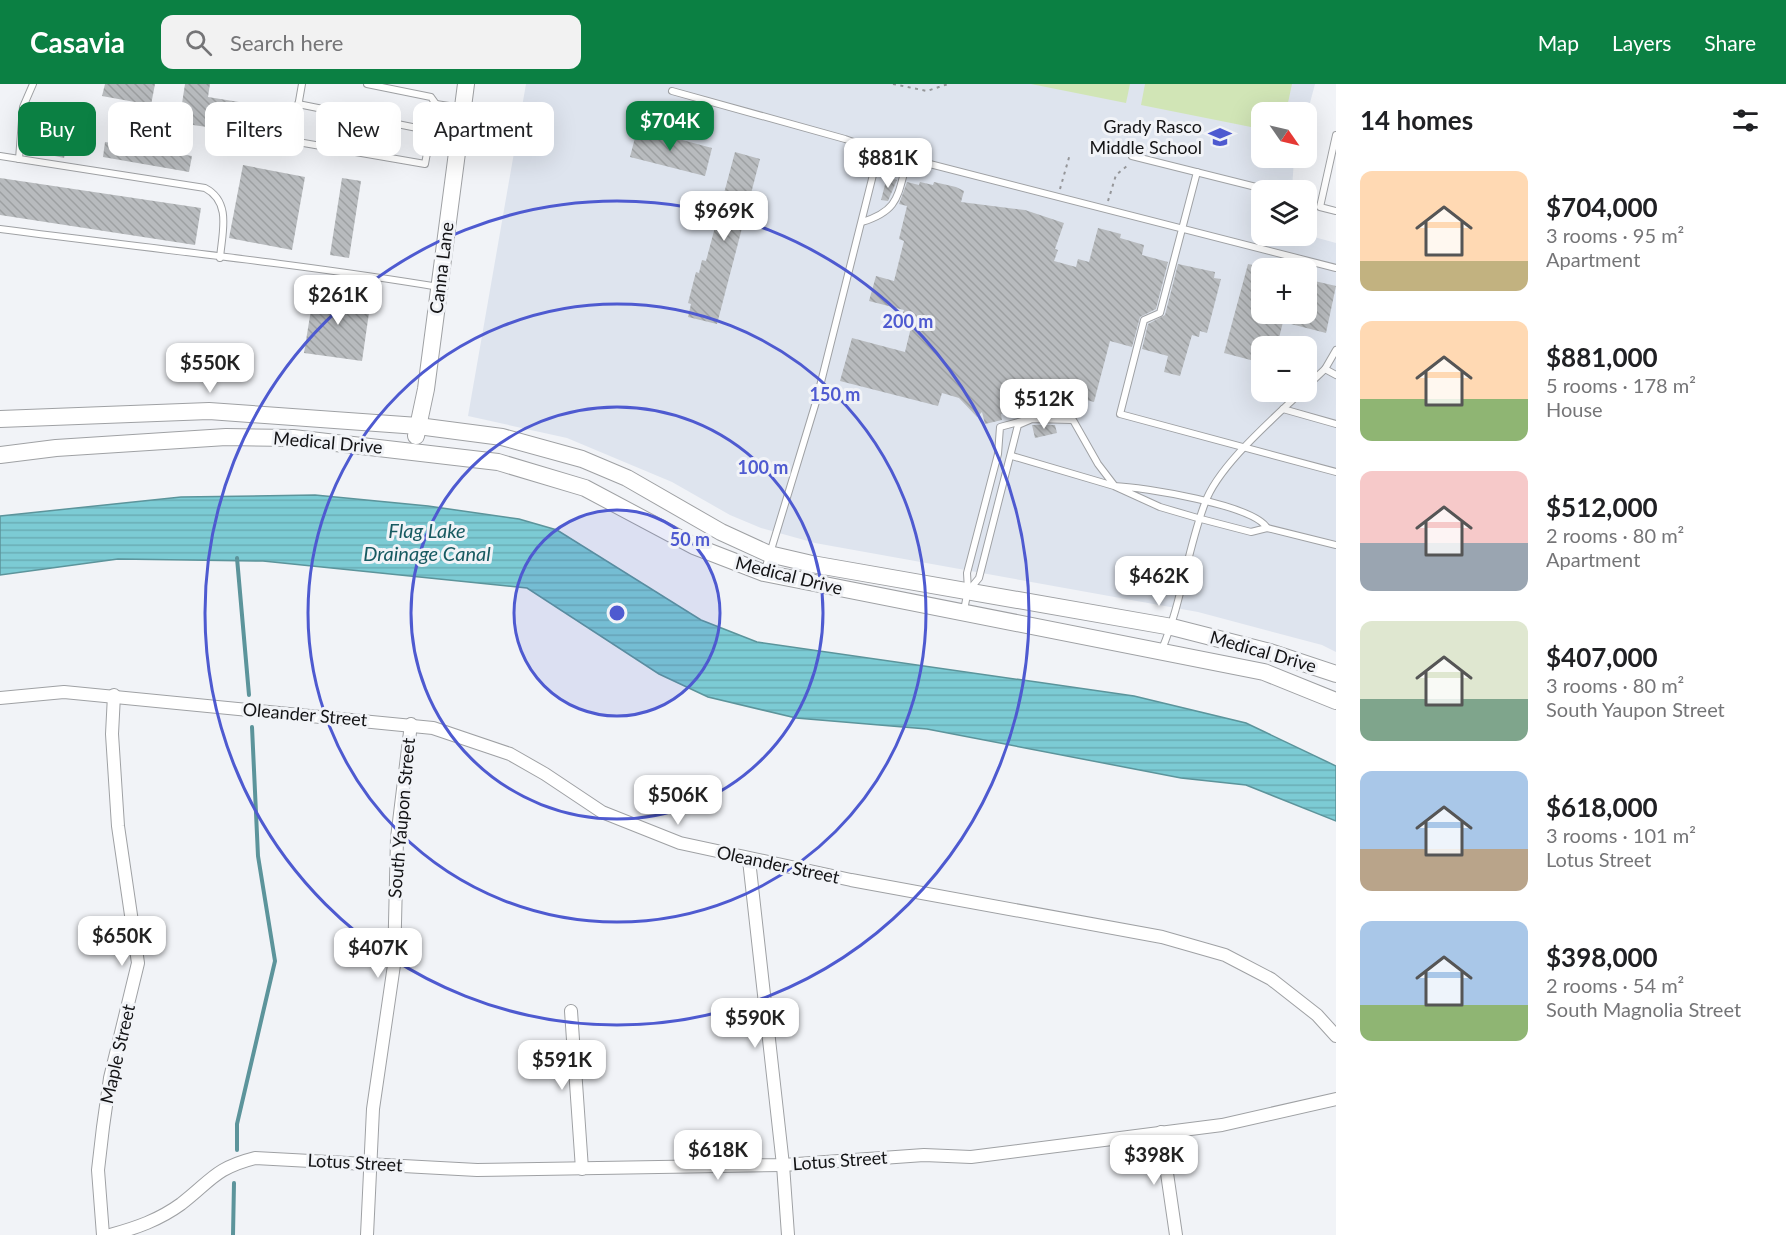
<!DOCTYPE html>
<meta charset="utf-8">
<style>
:root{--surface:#fff;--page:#f2f2f2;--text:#202124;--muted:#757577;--accent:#0b8043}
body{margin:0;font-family:Lato,sans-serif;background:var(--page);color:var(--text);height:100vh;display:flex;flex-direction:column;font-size:22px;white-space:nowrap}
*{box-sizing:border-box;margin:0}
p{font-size:20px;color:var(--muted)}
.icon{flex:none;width:33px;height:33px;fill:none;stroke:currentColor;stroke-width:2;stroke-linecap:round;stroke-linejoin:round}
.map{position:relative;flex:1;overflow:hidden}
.drawer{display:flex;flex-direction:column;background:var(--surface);width:450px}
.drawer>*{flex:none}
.banner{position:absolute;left:18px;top:18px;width:570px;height:54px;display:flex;gap:12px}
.needle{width:39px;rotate:124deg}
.fabs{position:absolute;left:1251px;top:18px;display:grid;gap:12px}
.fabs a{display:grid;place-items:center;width:66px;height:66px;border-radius:12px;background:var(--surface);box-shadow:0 6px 24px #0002;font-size:30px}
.price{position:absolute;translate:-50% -51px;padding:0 14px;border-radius:12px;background:#fff;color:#222;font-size:20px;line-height:39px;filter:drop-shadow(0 2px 3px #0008)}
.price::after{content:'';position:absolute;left:50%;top:36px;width:18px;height:14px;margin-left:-9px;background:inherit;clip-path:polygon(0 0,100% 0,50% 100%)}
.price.active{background:var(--accent);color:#fff}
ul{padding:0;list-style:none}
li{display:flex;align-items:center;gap:18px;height:150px;padding:0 24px}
li span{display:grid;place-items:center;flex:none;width:168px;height:120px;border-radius:12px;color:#555}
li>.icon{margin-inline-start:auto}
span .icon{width:72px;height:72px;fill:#fffc;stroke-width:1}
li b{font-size:26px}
h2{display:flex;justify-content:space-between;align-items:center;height:72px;padding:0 24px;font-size:26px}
.chip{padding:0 21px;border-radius:12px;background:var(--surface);box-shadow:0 6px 24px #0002;font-size:21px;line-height:54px}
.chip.active{background:var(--accent);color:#fff}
header{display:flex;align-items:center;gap:36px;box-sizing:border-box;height:84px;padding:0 30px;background:var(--accent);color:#fff}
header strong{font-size:28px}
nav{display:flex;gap:33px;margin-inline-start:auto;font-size:21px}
.search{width:420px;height:54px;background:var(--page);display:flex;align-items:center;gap:15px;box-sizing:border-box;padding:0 21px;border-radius:12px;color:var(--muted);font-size:22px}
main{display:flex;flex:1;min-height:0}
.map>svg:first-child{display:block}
.built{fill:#dee4ee;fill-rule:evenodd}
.pitch{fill:#d1e5b6}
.water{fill:url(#water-rules);stroke:#5c949b;stroke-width:1.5}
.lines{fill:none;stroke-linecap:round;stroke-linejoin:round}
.stream{stroke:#5c949b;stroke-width:4}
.building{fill:url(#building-back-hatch)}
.lane-casing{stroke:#9fa1a4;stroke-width:8}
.street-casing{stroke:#9fa1a4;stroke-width:14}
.secondary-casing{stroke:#9fa1a4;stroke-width:18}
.path{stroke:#959699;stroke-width:2;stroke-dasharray:3 4.5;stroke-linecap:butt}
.lane{stroke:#fff;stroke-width:6}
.street{stroke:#fff;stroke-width:12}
.secondary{stroke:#fff;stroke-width:16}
.ring{fill:none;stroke:#4e5ad0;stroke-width:3}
.labels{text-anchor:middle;stroke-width:6;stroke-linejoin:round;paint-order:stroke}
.poi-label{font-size:18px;fill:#131315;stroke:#f1f3f7;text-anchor:end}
.street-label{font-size:18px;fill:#131315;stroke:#f1f3f7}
.water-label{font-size:20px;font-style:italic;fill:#175a61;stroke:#f1f3f7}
.centre{fill:#4e5ad0;stroke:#f1f3f7;stroke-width:3}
.ring-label{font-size:18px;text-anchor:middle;font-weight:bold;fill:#4e5ad0;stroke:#f1f3f7;stroke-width:6;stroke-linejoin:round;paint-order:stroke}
</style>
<header>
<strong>Casavia</strong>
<div class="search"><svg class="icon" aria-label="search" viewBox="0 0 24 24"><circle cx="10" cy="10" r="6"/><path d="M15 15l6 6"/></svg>Search here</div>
<nav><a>Map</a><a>Layers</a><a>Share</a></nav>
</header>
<main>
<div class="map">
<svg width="1336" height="1151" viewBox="0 0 1336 1151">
<defs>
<pattern id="water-rules" width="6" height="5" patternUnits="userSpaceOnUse" patternTransform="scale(1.5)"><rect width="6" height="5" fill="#7ccbd4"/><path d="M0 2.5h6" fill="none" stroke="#6aadb5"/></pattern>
<pattern id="building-back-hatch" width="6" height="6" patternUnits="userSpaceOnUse" patternTransform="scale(1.5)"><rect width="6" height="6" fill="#b8bbbe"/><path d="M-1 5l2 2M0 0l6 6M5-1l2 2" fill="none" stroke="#9da0a2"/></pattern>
</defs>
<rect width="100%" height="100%" fill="#f1f3f7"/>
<!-- built -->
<path class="built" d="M526 0H1315L1307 30 1262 28V74H1294L1292 106H1262V152L1307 151 1336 159V568L1322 561 1198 528 815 459 761 444 730 431 672 398 567 354 468 332ZM1262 184H1306V230H1262ZM1262 262H1306V308H1262Z"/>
<!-- pitch -->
<g class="pitch">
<polygon points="1031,0 1130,0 1126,19"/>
<polygon points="1145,0 1292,0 1286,28 1262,28 1261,45 1141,21"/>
</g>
<!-- water -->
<polygon class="water" points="315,411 428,422 519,435 557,446 701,536 757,558 1134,612 1246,639 1336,682 1336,737 1246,701 1181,694 927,645 796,634 708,613 659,590 527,504 263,477 118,475 0,491 0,432 181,413"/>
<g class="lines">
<!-- stream -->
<g class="stream">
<polyline points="237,474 249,611"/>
<polyline points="237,1066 237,1040 275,877 258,772 252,643"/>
<polyline points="233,1151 234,1099"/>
</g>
</g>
<!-- building -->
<g class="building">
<polygon points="105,0 155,0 151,21 102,12"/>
<polygon points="185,0 210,0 208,13 239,18 235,47 179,39"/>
<polygon points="638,42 657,46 656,49 712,64 705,92 630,73"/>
<polygon points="50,52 68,56 64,74 46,70"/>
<polygon points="105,58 192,72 189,88 103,73"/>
<polygon points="735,68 760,75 717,240 688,233 691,220 688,219 696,188 699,189 702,176 706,177"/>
<polygon points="243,81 305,93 292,166 229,154"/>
<polygon points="887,93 897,96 888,117 881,116"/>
<polygon points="0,94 201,124 195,161 0,131"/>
<polygon points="342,94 361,97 349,174 330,171"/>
<polygon points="907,98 919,101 920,98 933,101 934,98 956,103 964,107 961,118 1025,126 1064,139 1055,165 1058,166 1054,177 1076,183 1078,175 1089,178 1098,144 1121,150 1120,154 1144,161 1142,171 1168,178 1156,225 1140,233 1132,263 1110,257 1094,318 1057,308 1059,327 1052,330 1023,331 1021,324 1001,330 1002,336 985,340 982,328 977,333 959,314 942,309 938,322 840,297 852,254 905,268 913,235 902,232 904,226 869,217 876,192 894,197 904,157 899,155 907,122 899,120"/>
<polygon points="1178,180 1215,188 1214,194 1221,195 1207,249 1200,247 1199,253 1192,251 1180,292 1164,288 1168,272 1142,265 1148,240 1165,231"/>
<polygon points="1248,180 1262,183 1262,230 1306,230 1306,195 1336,202 1326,249 1283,238 1277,262 1262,262 1262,279 1224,269"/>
<polygon points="314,207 371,215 362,277 304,269"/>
<polygon points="1032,341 1055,341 1057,349 1035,354"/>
</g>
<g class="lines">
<!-- lane casing -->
<g class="lane-casing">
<g id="lane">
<polyline points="302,0 292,57 425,80 436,20 431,13 367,0"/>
<polyline points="672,7 845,55 879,67 1336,184"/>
<polyline points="298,20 427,46 431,51 457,55"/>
<polyline points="436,20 462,24"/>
<polyline points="1336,51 1320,123 1336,127"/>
<path d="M0 72 205 104C232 118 222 149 220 174"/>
<polyline points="1132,72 1268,106"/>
<polyline points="19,75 23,23 33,0"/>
<polyline points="1197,88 1160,229 1144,236 1120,330 1336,388"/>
<path d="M862 138C901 126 897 110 908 75"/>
<path d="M0 145C146 164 293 179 439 203"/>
<polyline points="1325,285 1336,291"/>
<polyline points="1306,303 1325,285 1336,266"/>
<polyline points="1283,325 1336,340"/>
<path d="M1012 372 1114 402 1160 423 1201 435 1251 448 1267 444C1254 421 1143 403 1114 402"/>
<polyline points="1267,444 1336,461"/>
<polyline points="764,489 816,318 879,67"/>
<polyline points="969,506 979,494 1018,341 1032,335 1073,336 1098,380 1114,401"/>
<polyline points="964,526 968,506 967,489 998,370 1000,343 1026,336"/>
<path d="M1162 565C1182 518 1187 466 1205 419 1218 382 1273 335 1301 308"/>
</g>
</g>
<!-- street casing -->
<g class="street-casing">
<g id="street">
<polyline points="0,614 64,608 433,644 510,670 545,690 602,728 680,759 851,796 1162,853 1225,871 1271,895 1317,931 1336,952"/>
<polyline points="749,776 783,1081 788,1151"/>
<polyline points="571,927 582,1085"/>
<polyline points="1161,1048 1176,1151"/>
<polyline points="103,1151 98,1086 103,1043 110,994 138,879 118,742 112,650 114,611"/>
<path d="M110 1151C136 1144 159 1136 181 1120 211 1097 215 1084 255 1074L477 1086 783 1081 924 1071 971 1073 1222 1041 1336 1015"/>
<polyline points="367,1151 373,1025 394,881 397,754 411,640"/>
</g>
</g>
<!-- secondary casing -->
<g class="secondary-casing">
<g id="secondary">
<polyline points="0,335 209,327 418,342 502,353 582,375 627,394 721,448 769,470 812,480 1172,543 1270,568 1336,590"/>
<polyline points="416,352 426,305 466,0"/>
<polyline points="0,371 56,364 226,353 293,354 498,378 585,404 694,462 764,489 1264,588 1336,617"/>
</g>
</g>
<!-- path -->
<g class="path">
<polyline points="893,0 927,7 948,0"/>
<polyline points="1060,105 1070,70"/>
<polyline points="1108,117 1116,91 1127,82"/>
</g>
<!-- lane -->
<use href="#lane" class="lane"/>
<!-- street -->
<use href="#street" class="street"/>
<!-- secondary -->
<use href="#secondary" class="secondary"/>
</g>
<!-- distance rings -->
<circle cx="617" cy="529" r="103" fill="#4e5ad0" fill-opacity=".12"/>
<g class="ring">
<circle cx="617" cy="529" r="103"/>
<circle cx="617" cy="529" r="206"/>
<circle cx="617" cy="529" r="309"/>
<circle cx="617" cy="529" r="412"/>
</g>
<!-- icons -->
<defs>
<g id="school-bare" transform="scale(1.8)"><path d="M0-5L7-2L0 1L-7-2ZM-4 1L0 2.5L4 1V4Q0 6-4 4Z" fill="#4e5ad0" stroke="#f1f3f7" stroke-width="2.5" paint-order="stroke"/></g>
</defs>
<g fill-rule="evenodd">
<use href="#school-bare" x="1220" y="53"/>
</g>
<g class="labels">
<!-- poi labels -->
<g class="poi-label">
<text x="1202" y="49">Grady Rasco<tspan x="1202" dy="21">Middle School</tspan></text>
</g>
<!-- street labels -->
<g class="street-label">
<text transform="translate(442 184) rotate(-83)" y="6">Canna Lane</text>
<text transform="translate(328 359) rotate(5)" y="6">Medical Drive</text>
<text transform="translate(789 492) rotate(14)" y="6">Medical Drive</text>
<text transform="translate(1263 568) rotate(16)" y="6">Medical Drive</text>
<text transform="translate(305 631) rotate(5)" y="6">Oleander Street</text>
<text transform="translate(402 734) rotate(-85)" y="6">South Yaupon Street</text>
<text transform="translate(778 781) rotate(12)" y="6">Oleander Street</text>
<text transform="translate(118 970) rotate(-77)" y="6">Maple Street</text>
<text transform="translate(840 1077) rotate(-4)" y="6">Lotus Street</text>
<text transform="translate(355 1079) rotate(3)" y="6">Lotus Street</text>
</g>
<!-- water labels -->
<g class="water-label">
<text x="427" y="454">Flag Lake<tspan x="427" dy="23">Drainage Canal</tspan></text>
</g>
</g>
<circle cx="617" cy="529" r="9" class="centre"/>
<g class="ring-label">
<text x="908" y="244">200 m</text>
<text x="835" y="317">150 m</text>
<text x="763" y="390">100 m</text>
<text x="690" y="462">50 m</text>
</g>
</svg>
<div class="fabs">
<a><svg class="needle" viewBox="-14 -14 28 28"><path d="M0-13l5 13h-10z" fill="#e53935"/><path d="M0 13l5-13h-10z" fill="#757577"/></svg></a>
<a><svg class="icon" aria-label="layers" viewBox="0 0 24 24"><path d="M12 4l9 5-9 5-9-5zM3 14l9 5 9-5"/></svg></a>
<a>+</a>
<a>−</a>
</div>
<b class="price active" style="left:670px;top:68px">$704K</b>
<b class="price" style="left:888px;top:105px">$881K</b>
<b class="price" style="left:724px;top:158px">$969K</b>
<b class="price" style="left:338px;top:242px">$261K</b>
<b class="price" style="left:210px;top:310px">$550K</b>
<b class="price" style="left:1044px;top:346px">$512K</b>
<b class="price" style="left:1159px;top:523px">$462K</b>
<b class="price" style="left:678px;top:742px">$506K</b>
<b class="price" style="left:122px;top:883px">$650K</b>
<b class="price" style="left:378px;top:895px">$407K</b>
<b class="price" style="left:755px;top:965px">$590K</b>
<b class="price" style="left:562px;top:1007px">$591K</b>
<b class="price" style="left:718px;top:1097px">$618K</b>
<b class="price" style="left:1154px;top:1102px">$398K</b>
<div class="banner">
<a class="chip active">Buy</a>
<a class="chip">Rent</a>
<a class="chip">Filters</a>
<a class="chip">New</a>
<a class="chip">Apartment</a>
</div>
</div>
<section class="drawer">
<h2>14 homes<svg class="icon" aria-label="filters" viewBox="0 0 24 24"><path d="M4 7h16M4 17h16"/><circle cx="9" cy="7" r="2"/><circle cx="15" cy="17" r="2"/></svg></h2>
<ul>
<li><span style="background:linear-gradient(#ffd9b3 75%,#c2b280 0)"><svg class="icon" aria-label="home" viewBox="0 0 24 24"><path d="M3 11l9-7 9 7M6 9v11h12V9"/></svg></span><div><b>$704,000</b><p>3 rooms · 95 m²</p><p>Apartment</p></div></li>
<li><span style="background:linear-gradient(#ffd9b3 65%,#8fb573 0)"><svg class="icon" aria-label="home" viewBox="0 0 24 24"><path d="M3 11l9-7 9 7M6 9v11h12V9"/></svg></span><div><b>$881,000</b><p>5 rooms · 178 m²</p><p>House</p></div></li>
<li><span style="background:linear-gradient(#f6c9c9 60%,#9aa5b1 0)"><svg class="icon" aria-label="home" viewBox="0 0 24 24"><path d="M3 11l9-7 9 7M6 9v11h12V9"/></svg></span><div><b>$512,000</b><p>2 rooms · 80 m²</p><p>Apartment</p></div></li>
<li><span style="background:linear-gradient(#dfe7d0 65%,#7fa58c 0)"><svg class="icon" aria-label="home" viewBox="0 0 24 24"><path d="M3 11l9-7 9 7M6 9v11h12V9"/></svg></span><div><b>$407,000</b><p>3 rooms · 80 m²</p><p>South Yaupon Street</p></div></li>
<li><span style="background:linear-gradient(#a9c7e8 65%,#b9a48a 0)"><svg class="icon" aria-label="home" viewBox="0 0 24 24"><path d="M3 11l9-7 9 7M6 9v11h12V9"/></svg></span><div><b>$618,000</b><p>3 rooms · 101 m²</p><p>Lotus Street</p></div></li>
<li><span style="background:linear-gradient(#a9c7e8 70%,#8fb573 0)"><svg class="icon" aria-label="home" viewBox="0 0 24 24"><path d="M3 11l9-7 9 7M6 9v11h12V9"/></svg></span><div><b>$398,000</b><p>2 rooms · 54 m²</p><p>South Magnolia Street</p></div></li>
</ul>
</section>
</main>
